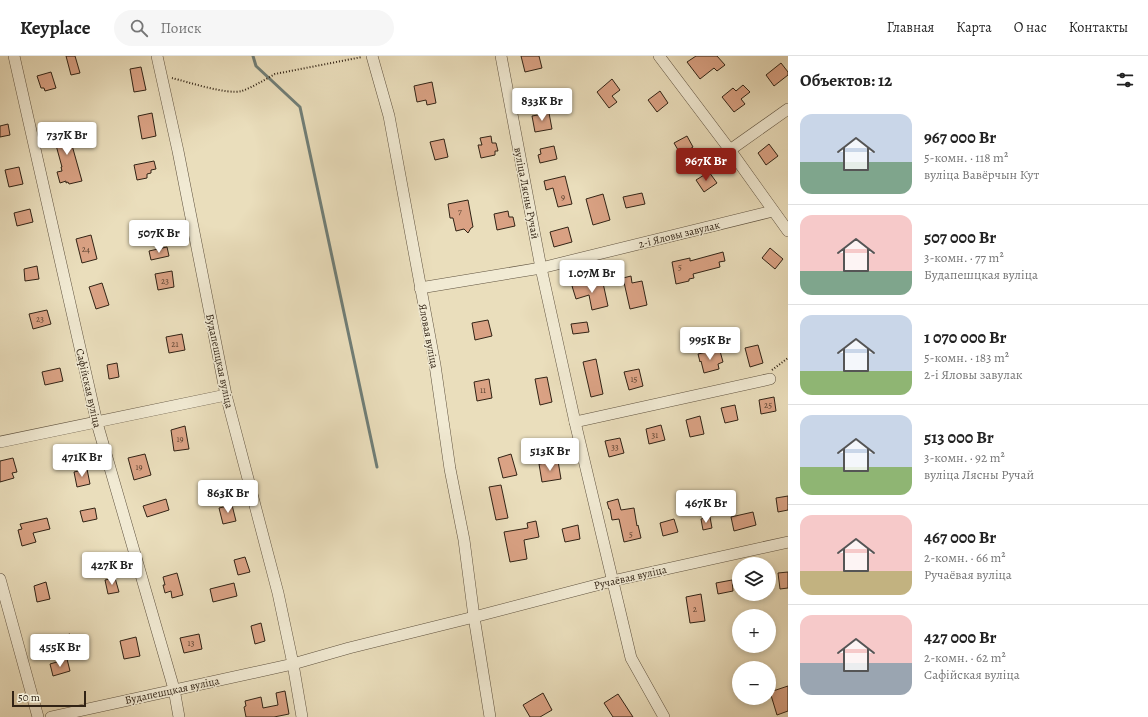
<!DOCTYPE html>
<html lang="ru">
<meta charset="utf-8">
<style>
:root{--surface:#fff;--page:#f6f6f6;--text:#222;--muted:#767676;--line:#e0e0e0;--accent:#8f2418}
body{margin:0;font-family:Alegreya,serif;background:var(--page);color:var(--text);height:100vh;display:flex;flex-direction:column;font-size:15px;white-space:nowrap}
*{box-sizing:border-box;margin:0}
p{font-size:13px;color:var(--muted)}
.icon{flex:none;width:22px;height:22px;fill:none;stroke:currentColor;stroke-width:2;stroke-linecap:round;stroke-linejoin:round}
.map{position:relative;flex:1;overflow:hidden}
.panel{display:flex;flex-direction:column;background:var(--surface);width:360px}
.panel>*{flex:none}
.fabs{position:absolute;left:732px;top:501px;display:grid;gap:8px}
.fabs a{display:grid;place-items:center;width:44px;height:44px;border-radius:50%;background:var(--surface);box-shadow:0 2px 6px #0003;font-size:20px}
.scale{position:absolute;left:12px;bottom:10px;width:74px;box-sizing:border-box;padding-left:4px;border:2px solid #312315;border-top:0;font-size:11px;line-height:14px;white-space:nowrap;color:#312315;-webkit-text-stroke:3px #f1ead3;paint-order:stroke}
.price{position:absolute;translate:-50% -34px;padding:0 9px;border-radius:4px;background:#fff;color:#222;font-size:13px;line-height:26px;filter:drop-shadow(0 1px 2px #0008)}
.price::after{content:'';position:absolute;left:50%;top:24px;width:12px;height:9px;margin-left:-6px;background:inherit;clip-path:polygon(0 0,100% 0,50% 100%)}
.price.on{background:var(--accent);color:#fff}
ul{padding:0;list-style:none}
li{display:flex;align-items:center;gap:12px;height:100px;padding:0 12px}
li+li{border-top:1px solid var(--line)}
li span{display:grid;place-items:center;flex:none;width:112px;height:80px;border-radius:12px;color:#555}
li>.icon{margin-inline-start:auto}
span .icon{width:48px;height:48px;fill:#fffc;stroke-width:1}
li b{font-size:17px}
h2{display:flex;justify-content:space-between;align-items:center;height:48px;padding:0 12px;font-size:17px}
header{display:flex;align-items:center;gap:24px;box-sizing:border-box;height:56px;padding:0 20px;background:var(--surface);border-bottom:1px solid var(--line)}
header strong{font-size:19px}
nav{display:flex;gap:22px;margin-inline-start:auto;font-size:14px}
.search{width:280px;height:36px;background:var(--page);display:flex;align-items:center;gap:10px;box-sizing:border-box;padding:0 14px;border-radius:22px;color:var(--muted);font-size:15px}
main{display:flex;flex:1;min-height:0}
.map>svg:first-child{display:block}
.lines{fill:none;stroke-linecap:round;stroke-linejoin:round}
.stream{stroke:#707e77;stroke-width:3}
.building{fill:#daa284;stroke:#312315}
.minor-casing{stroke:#5f523f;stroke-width:12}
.path{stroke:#312315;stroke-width:2;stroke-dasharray:1 2;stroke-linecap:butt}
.minor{stroke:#f1ead3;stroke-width:11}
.labels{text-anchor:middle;stroke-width:3;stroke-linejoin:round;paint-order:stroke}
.number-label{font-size:9px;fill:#5b4331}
.street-label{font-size:11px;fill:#312315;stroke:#f1ead3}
</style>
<header>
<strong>Keyplace</strong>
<div class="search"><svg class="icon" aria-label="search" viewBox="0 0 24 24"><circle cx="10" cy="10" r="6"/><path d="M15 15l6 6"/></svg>Поиск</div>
<nav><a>Главная</a><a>Карта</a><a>О нас</a><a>Контакты</a></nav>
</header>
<main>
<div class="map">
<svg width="788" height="661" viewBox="0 0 788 661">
<rect width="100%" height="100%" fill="#eadebc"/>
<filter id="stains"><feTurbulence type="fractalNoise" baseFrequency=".005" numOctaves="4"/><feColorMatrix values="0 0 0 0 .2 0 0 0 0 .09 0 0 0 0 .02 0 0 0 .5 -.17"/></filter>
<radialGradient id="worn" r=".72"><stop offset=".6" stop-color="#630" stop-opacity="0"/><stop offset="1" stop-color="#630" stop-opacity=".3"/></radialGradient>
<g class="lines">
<!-- stream -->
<polyline class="stream" points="253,0 256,10 300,51 377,411"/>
</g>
<!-- building -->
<g class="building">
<polygon points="66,0 75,0 80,17 71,19"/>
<polygon points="521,0 539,0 542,12 525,16"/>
<polygon points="696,0 717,0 725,9 717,15 714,12 700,23 687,6"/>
<polygon points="781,7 788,16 788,19 774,30 766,19"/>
<polygon points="141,11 146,34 134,36 130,13"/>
<polygon points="51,16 56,32 45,35 44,32 41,32 37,20"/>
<polygon points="612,23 620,34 612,40 617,46 609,52 597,36"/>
<polygon points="432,26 436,47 427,49 426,44 417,46 414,30"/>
<polygon points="743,29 750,36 741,43 745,48 734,56 722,41 733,32 736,35"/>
<polygon points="660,35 668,47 657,56 648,44"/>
<polygon points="152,57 156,80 142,83 138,60"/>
<polygon points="549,57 552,73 535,76 532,60"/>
<polygon points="67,67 68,75 82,125 69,128 68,126 66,127 66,125 60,127 57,116 62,115 61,111 62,111 54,82 57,81 55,70"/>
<polygon points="8,68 10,79 0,81 0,70"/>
<polygon points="491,80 492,87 496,87 498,95 495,95 495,99 481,102 478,89 482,89 480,82"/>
<polygon points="687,80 693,91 681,99 674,87"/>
<polygon points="444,83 448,101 435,104 430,86"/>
<polygon points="769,88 778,100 766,109 758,97"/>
<polygon points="554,90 557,103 540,107 538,99 541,98 540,93"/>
<polygon points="154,105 156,113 151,114 151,117 147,118 147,122 137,124 134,109"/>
<polygon points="19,111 23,128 9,131 5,114"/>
<polygon points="709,116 717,127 704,136 696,124"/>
<polygon points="565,120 572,148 558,151 553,132 546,134 544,125"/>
<polygon points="642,137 645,148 626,152 623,141"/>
<polygon points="603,138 610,164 593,169 586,143"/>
<polygon points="468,144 473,171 471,172 468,177 464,173 456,175 453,162 450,162 448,148"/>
<polygon points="30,153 33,166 17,170 14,157"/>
<polygon points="508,155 509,161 513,161 515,170 497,174 494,158"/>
<polygon points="568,171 572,186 554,191 550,176"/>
<polygon points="91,179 97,203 82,207 76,183"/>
<polygon points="167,191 169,200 151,204 149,195"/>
<polygon points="770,192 783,203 775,213 762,202"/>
<polygon points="723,196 725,205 719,206 720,211 693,218 694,222 689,223 689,225 676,228 672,206 690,202 690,205"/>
<polygon points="37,210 39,223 25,225 24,213"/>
<polygon points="172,215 174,231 158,234 155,218"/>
<polygon points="631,220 632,227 642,225 647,249 630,253 623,222"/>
<polygon points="592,224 593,229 603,227 608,250 592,254 589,239 576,243 572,230"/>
<polygon points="102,227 109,249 96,253 89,231"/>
<polygon points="47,254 51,268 33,273 29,258"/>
<polygon points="488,264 492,280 475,284 472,267"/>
<polygon points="587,266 589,276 573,278 571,268"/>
<polygon points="182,278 185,294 169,297 166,281"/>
<polygon points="758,289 763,307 750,311 745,292"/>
<polygon points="711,295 711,297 720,295 723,306 718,308 719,313 704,317 701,305 700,306 698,298"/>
<polygon points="596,303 603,338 591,341 583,306"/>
<polygon points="117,307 119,321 109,323 107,309"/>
<polygon points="60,312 63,325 45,329 42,316"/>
<polygon points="639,313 643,330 629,334 624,316"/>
<polygon points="547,321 552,346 540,349 535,323"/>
<polygon points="489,323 492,342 477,345 474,326"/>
<polygon points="774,341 776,355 761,358 759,344"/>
<polygon points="735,349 738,364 725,367 721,352"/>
<polygon points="700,360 704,378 690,381 686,364"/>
<polygon points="661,369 665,384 649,388 646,373"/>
<polygon points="185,370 189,393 174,395 171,374"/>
<polygon points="620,382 624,397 609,401 605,385"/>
<polygon points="145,398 151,419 134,424 128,402"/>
<polygon points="511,398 517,419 503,422 498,402"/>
<polygon points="13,402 17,416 12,417 14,422 0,426 0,405"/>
<polygon points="558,405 561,423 542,426 539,408"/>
<polygon points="87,413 90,428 77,431 74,416"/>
<polygon points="501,429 508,462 496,464 489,431"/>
<polygon points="788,440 788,454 778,456 776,442"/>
<polygon points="166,443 169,454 147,461 143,450"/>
<polygon points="618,443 621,454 634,452 637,470 638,469 641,482 624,486 619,463 612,464 610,453 609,453 607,446"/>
<polygon points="232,449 236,465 223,468 219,452"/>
<polygon points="95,452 97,463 83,466 80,455"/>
<polygon points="753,456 756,469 734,475 731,461"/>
<polygon points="710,461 712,472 703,474 701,463"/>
<polygon points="47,462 50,473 33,477 36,486 22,490 18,474 22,473 20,468"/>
<polygon points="674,463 678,476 663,480 660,467"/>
<polygon points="536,465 539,481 524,484 527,503 510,506 504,476 528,472 527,467"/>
<polygon points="578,469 580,483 565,486 562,473"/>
<polygon points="245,501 250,516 238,519 234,504"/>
<polygon points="788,516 788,532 780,533 778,517"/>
<polygon points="177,517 183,539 172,542 171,535 165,537 163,529 165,529 163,521"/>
<polygon points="115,522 119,536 108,538 105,524"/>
<polygon points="732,524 733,535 718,538 716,527"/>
<polygon points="46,526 50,543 37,546 34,530"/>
<polygon points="234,527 237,540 213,546 210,533"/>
<polygon points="701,538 705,565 690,567 686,541"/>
<polygon points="261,567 265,585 255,588 251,570"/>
<polygon points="70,578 72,586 47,593 45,585"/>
<polygon points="199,578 202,593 184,597 180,582"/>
<polygon points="136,581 140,600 124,603 120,585"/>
<polygon points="67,603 70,615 53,620 50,608"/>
<polygon points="788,630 788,655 777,659 770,636"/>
<polygon points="285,635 289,658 274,661 246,661 244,651 246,650 245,645 261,641 263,652 278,649 276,637"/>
<polygon points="543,637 552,654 540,661 530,661 523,649"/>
<polygon points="618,638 633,661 613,661 604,647"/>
</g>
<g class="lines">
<!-- minor casing -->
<g class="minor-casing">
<g id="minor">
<polyline points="14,0 97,367 174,633 179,661"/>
<polyline points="157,0 178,95 226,339 278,537 293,608 302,661"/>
<polyline points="372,0 389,60 435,309 450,413 464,484 474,561 490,661"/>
<polyline points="501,0 541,212 575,366 631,602 664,661"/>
<polyline points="659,0 730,94 788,175"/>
<polyline points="730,94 788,53"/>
<polyline points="420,232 541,212 773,155"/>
<polyline points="575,366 770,323"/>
<polyline points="0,386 226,339"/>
<polyline points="0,523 38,661"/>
<polyline points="51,661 293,608 349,592 474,561 612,525 788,486"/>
</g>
</g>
<!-- path -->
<g class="path">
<path d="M172 22C188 26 227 39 242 35 253 31 264 24 275 18L362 1"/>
<polyline points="772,314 788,302"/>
</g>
<!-- minor -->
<use href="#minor" class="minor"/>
</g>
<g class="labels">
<!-- number labels -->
<g class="number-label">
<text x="563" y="144">9</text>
<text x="460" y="158">7</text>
<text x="86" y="196">24</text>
<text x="680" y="214">5</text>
<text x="165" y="228">23</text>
<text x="40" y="266">23</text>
<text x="175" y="291">21</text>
<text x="634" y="326">15</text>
<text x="483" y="337">11</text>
<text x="768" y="352">25</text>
<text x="655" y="382">31</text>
<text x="180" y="386">19</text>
<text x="615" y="394">33</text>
<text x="139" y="414">19</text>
<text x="631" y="481">5</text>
<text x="695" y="556">2</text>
<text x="191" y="590">13</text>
</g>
<!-- street labels -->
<g class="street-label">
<text transform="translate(527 137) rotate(79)" y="4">вуліца Лясны Ручай</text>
<text transform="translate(679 178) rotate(-14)" y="4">2-і Яловы завулак</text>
<text transform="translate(429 280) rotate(79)" y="4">Яловая вуліца</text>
<text transform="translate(220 305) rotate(78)" y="4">Будапешцкая вуліца</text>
<text transform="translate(89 332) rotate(77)" y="4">Сафійская вуліца</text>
<text transform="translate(630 521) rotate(-13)" y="4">Ручаёвая вуліца</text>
<text transform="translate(172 634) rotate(-12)" y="4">Будапешцкая вуліца</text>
</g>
</g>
<rect width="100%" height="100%" filter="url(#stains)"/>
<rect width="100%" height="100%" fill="url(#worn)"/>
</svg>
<div class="fabs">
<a><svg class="icon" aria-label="layers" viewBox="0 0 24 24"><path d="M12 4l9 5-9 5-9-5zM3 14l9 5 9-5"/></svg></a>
<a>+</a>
<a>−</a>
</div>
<div class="scale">50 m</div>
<b class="price" style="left:542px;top:66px">833K Br</b>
<b class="price" style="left:67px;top:100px">737K Br</b>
<b class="price on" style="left:706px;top:126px">967K Br</b>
<b class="price" style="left:159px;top:198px">507K Br</b>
<b class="price" style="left:592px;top:238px">1.07M Br</b>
<b class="price" style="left:710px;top:305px">995K Br</b>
<b class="price" style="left:550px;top:416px">513K Br</b>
<b class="price" style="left:82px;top:422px">471K Br</b>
<b class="price" style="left:228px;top:458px">863K Br</b>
<b class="price" style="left:706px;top:468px">467K Br</b>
<b class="price" style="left:112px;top:530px">427K Br</b>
<b class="price" style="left:60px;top:612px">455K Br</b>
</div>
<section class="panel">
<h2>Объектов: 12<svg class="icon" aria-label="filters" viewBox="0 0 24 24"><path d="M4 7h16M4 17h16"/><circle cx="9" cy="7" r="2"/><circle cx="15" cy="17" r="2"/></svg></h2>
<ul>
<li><span style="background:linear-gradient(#c9d6e8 60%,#7fa58c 0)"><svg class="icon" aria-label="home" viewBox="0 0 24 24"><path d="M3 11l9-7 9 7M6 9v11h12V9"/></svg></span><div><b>967 000 Br</b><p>5-комн. · 118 m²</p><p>вуліца Вавёрчын Кут</p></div></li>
<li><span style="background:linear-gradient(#f6c9c9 70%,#7fa58c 0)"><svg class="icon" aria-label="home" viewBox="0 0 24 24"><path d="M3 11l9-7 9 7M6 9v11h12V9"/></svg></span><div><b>507 000 Br</b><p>3-комн. · 77 m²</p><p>Будапешцкая вуліца</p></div></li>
<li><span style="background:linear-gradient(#c9d6e8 70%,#8fb573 0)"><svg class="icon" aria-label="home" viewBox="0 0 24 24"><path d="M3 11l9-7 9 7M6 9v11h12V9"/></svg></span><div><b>1 070 000 Br</b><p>5-комн. · 183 m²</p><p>2-і Яловы завулак</p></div></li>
<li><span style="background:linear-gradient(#c9d6e8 65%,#8fb573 0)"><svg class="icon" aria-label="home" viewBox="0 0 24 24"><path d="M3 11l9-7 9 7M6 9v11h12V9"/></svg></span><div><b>513 000 Br</b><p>3-комн. · 92 m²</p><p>вуліца Лясны Ручай</p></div></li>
<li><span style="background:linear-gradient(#f6c9c9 70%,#c2b280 0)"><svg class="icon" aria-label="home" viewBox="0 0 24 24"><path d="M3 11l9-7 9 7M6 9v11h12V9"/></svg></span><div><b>467 000 Br</b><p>2-комн. · 66 m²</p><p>Ручаёвая вуліца</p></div></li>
<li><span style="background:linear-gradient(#f6c9c9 60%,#9aa5b1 0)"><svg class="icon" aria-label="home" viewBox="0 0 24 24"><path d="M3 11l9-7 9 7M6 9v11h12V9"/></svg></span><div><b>427 000 Br</b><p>2-комн. · 62 m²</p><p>Сафійская вуліца</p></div></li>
</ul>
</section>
</main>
